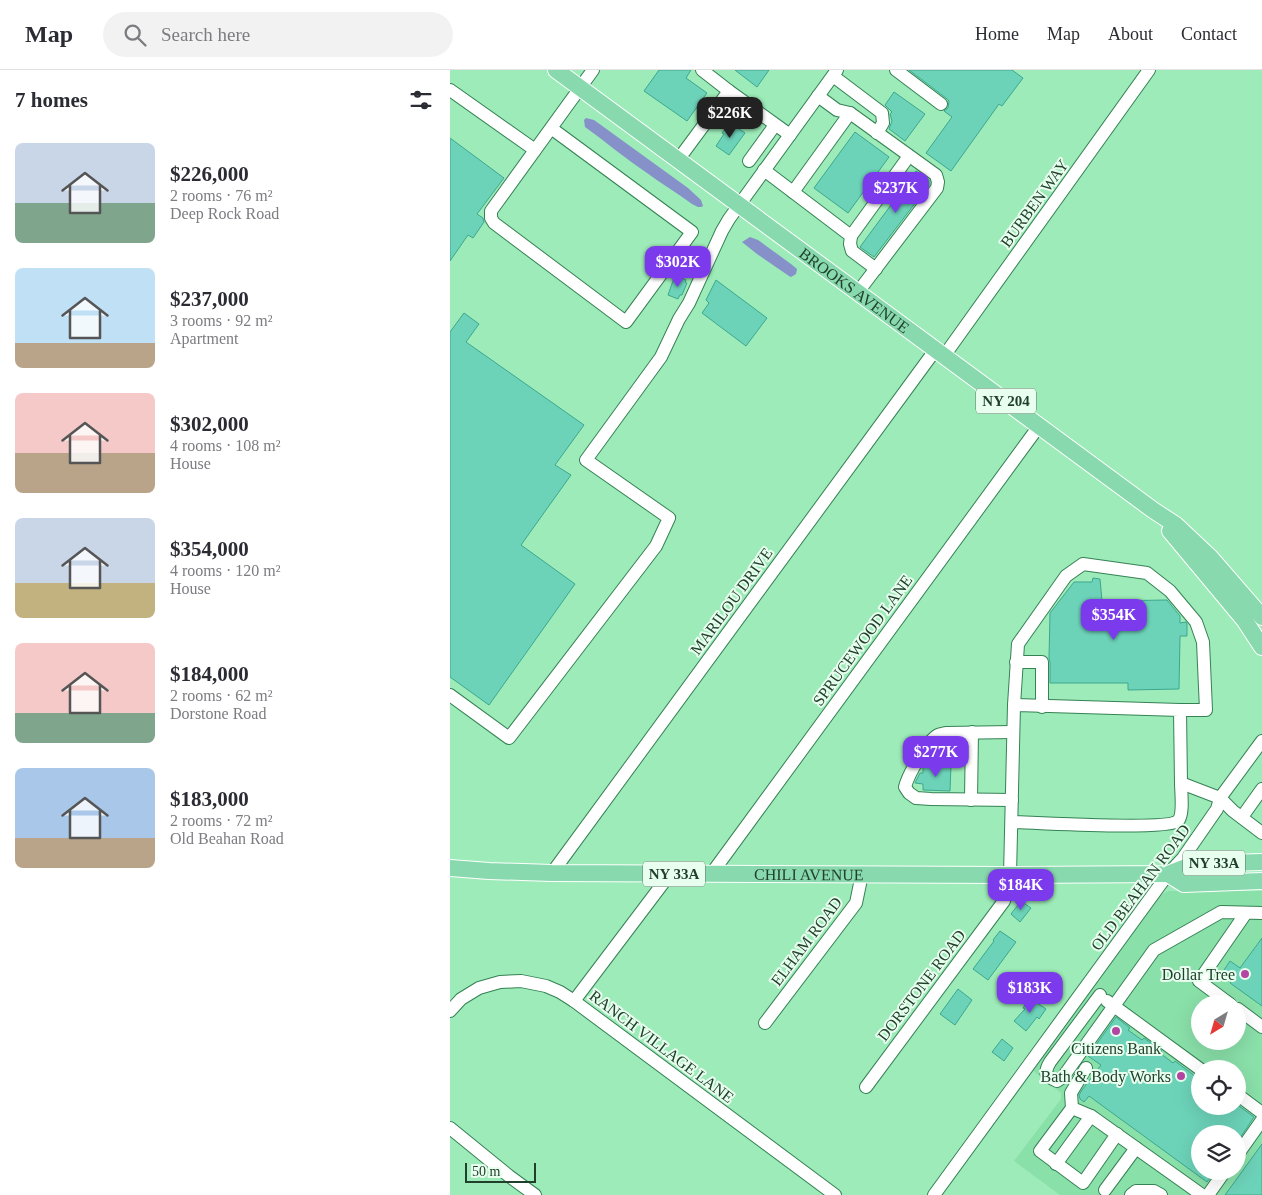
<!DOCTYPE html>
<meta charset="utf-8">
<style>
:root{--surface:#fff;--page:#f2f2f3;--text:#2b2b33;--muted:#7c7c81;--line:#e1e1e2;--accent:#7c3aed}
body{margin:0;font-family:Georgia,serif;background:var(--page);color:var(--text);height:100vh;display:flex;flex-direction:column;font-size:19px;white-space:nowrap}
*{box-sizing:border-box;margin:0}
p{font-size:16px;color:var(--muted)}
.icon{flex:none;width:28px;height:28px;fill:none;stroke:currentColor;stroke-width:2;stroke-linecap:round;stroke-linejoin:round}
.map{position:relative;flex:1;overflow:hidden}
.sheet{display:flex;flex-direction:column;background:var(--surface);width:450px}
.sheet>*{flex:none}
.needle{width:32px;rotate:217deg}
.tools{position:absolute;left:741px;top:925px;display:grid;gap:10px}
.tools a{display:grid;place-items:center;width:55px;height:55px;border-radius:50%;background:var(--surface);box-shadow:0 5px 20px #0002;font-size:25px}
.scale{position:absolute;left:15px;bottom:12px;width:71px;box-sizing:border-box;padding-left:5px;border:2px solid #20402c;border-top:0;font-size:14px;line-height:18px;white-space:nowrap;color:#20402c;-webkit-text-stroke:4px #e8feee;paint-order:stroke}
.price{position:absolute;translate:-50% -42px;padding:0 11px;border-radius:10px;background:var(--accent);color:#fff;font-size:16px;line-height:32px;filter:drop-shadow(0 1px 2px #0008)}
.price::after{content:'';position:absolute;left:50%;top:30px;width:15px;height:11px;margin-left:-8px;background:inherit;clip-path:polygon(0 0,100% 0,50% 100%)}
.price.on{background:#222;color:#fff}
ul{padding:0;list-style:none}
li{display:flex;align-items:center;gap:15px;height:125px;padding:0 15px}
li span{display:grid;place-items:center;flex:none;width:140px;height:100px;border-radius:8px;color:#555}
li>.icon{margin-inline-start:auto}
span .icon{width:60px;height:60px;fill:#fffc;stroke-width:1}
li b{font-size:21px}
h2{display:flex;justify-content:space-between;align-items:center;height:60px;padding:0 15px;font-size:21px}
header{display:flex;align-items:center;gap:30px;box-sizing:border-box;height:70px;padding:0 25px;background:var(--surface);border-bottom:1px solid var(--line)}
header strong{font-size:24px}
nav{display:flex;gap:28px;margin-inline-start:auto;font-size:18px}
.search{width:350px;height:45px;background:var(--page);display:flex;align-items:center;gap:12px;box-sizing:border-box;padding:0 18px;border-radius:28px;color:var(--muted);font-size:19px}
main{display:flex;flex:1;min-height:0}
.map>svg:first-child{display:block}
.built{fill:#8ae0a9;fill-rule:evenodd}
.water{fill:#8691ca}
.building{fill:#6cd3b9;stroke:#3ca78f}
.lines{fill:none;stroke-linecap:round;stroke-linejoin:round}
.minor-casing{stroke:#358255;stroke-width:14}
.major-casing{stroke:#fff;stroke-width:18}
.minor{stroke:#fff;stroke-width:12}
.major{stroke:#88d9ad;stroke-width:16}
.poi-dot{fill:#b545a2;stroke:#e8feee;stroke-width:2}
.labels{text-anchor:middle;stroke-width:4;stroke-linejoin:round;paint-order:stroke}
.shield{fill:#e8feee;stroke:#5c7966;stroke-width:1}
.shield-label{font-size:15px;font-weight:bold;fill:#20402c}
.street-label{font-size:16px;fill:#20402c;stroke:#e8feee}
.poi-label{font-size:16px;fill:#20402c;stroke:#e8feee;text-anchor:end}
</style>
<header>
<strong>Map</strong>
<div class="search"><svg class="icon" aria-label="search" viewBox="0 0 24 24"><circle cx="10" cy="10" r="6"/><path d="M15 15l6 6"/></svg>Search here</div>
<nav><a>Home</a><a>Map</a><a>About</a><a>Contact</a></nav>
</header>
<main>
<section class="sheet">
<h2>7 homes<svg class="icon" aria-label="filters" viewBox="0 0 24 24"><path d="M4 7h16M4 17h16"/><circle cx="9" cy="7" r="2"/><circle cx="15" cy="17" r="2"/></svg></h2>
<ul>
<li><span style="background:linear-gradient(#c9d6e8 60%,#7fa58c 0)"><svg class="icon" aria-label="home" viewBox="0 0 24 24"><path d="M3 11l9-7 9 7M6 9v11h12V9"/></svg></span><div><b>$226,000</b><p>2 rooms · 76 m²</p><p>Deep Rock Road</p></div></li>
<li><span style="background:linear-gradient(#bfe0f5 75%,#b9a48a 0)"><svg class="icon" aria-label="home" viewBox="0 0 24 24"><path d="M3 11l9-7 9 7M6 9v11h12V9"/></svg></span><div><b>$237,000</b><p>3 rooms · 92 m²</p><p>Apartment</p></div></li>
<li><span style="background:linear-gradient(#f6c9c9 60%,#b9a48a 0)"><svg class="icon" aria-label="home" viewBox="0 0 24 24"><path d="M3 11l9-7 9 7M6 9v11h12V9"/></svg></span><div><b>$302,000</b><p>4 rooms · 108 m²</p><p>House</p></div></li>
<li><span style="background:linear-gradient(#c9d6e8 65%,#c2b280 0)"><svg class="icon" aria-label="home" viewBox="0 0 24 24"><path d="M3 11l9-7 9 7M6 9v11h12V9"/></svg></span><div><b>$354,000</b><p>4 rooms · 120 m²</p><p>House</p></div></li>
<li><span style="background:linear-gradient(#f6c9c9 70%,#7fa58c 0)"><svg class="icon" aria-label="home" viewBox="0 0 24 24"><path d="M3 11l9-7 9 7M6 9v11h12V9"/></svg></span><div><b>$184,000</b><p>2 rooms · 62 m²</p><p>Dorstone Road</p></div></li>
<li><span style="background:linear-gradient(#a9c7e8 70%,#b9a48a 0)"><svg class="icon" aria-label="home" viewBox="0 0 24 24"><path d="M3 11l9-7 9 7M6 9v11h12V9"/></svg></span><div><b>$183,000</b><p>2 rooms · 72 m²</p><p>Old Beahan Road</p></div></li>
</ul>
</section>
<div class="map">
<svg width="812" height="1125" viewBox="0 0 812 1125">
<rect width="100%" height="100%" fill="#9debb8"/>
<!-- built -->
<path class="built" d="M718 821H812V1125H610L564 1091 611 1029V1023L582 1000 707 830 711 825ZM750 934H788V971H750ZM750 999H788V1036H750ZM750 1064H788V1101H750Z"/>
<!-- water -->
<g class="water">
<path d="M136 48 144 50 238 118 251 130 253 136 251 137H248L242 134C227 123 212 114 197 103 176 89 156 72 135 57L134 50Z"/>
<polygon points="300,167 308,170 341,194 347,199 346,204 341,207 339,206 307,184 292,172"/>
</g>
<!-- building -->
<g class="building">
<polygon points="209,0 241,0 236,8 257,23 237,51 194,21"/>
<polygon points="285,0 319,0 307,17"/>
<polygon points="459,0 562,0 573,8 552,36 549,34 501,101 476,83 502,47 494,41 498,38 499,31 496,28"/>
<polygon points="444,22 475,44 455,71 439,59 442,51 440,44 442,42 435,35"/>
<polygon points="280,53 295,63 279,85 266,76 274,64 272,63"/>
<polygon points="405,62 439,87 398,143 364,118"/>
<polygon points="0,68 54,108 27,144 33,148 34,152 23,168 18,165 0,191"/>
<polygon points="466,101 479,110 479,115 424,187 410,177"/>
<polygon points="227,206 236,210 235,212 237,213 232,225 230,225 228,229 218,225 224,208 226,209"/>
<polygon points="266,210 317,248 296,276 252,243 259,233 256,230"/>
<polygon points="14,243 29,254 16,272 134,355 105,395 121,405 71,475 125,514 39,635 0,607 0,262"/>
<polygon points="643,508 650,509 652,531 717,530 730,546 730,553 736,552 737,554 737,566 730,566 729,619 678,620 678,613 600,613 600,592 599,588 600,543 624,512 642,512"/>
<polygon points="474,695 501,695 500,721 473,720 473,714 465,713 470,703 473,703 473,698"/>
<polygon points="571,831 581,838 570,852 561,844"/>
<polygon points="550,861 566,872 538,910 523,899 544,871 543,870"/>
<polygon points="812,868 812,936 780,913 784,907 774,900 780,891 790,898"/>
<polygon points="508,919 522,930 505,955 490,944"/>
<polygon points="580,928 596,939 589,949 587,947 576,961 564,951 575,939 573,938"/>
<polygon points="666,947 680,958 678,960 692,970 694,968 712,981 710,983 723,993 725,991 745,1006 750,1008 750,1036 789,1036 804,1047 788,1071 788,1064 750,1064 750,1101 765,1101 757,1112 639,1026 634,1032 630,1029 629,1025 632,1020 651,995 638,986"/>
<polygon points="552,969 563,978 554,991 542,982"/>
<polygon points="812,1074 812,1125 775,1125"/>
</g>
<g class="lines">
<!-- minor casing -->
<g class="minor-casing">
<g id="minor">
<polyline points="446,0 491,34"/>
<polyline points="383,6 432,43 433,53 427,63"/>
<polyline points="0,20 85,80"/>
<polyline points="279,21 340,65"/>
<polyline points="368,26 387,40 400,43 486,105 488,112 487,118 408,222"/>
<path d="M101 58 242 162 176 252 44 153 41 148V141C75 94 109 47 143 0"/>
<polyline points="228,90 279,21 252,0"/>
<polyline points="299,91 325,55"/>
<polyline points="314,100 401,166 400,174 402,181 426,199"/>
<polyline points="343,122 400,43"/>
<polyline points="401,166 459,86"/>
<polyline points="494,286 699,0"/>
<polyline points="566,592 592,592 592,637"/>
<polyline points="0,625 59,668 206,476 219,448 136,390 211,287 229,249 239,233 272,161 279,149 387,0"/>
<polyline points="564,635 568,574 616,506 633,494 697,503 720,521 746,552 753,572 756,640 730,640"/>
<polyline points="521,730 522,662"/>
<path d="M562 730 481 729 466 728 459 723 455 717C458 705 477 671 488 665 490 664 493 664 496 663L563 662"/>
<polyline points="792,747 812,719"/>
<path d="M562 752C585 753 717 760 728 751 734 745 731 721 731 713"/>
<polyline points="102,803 486,279"/>
<polyline points="262,803 589,356"/>
<path d="M650 925 600 992C593 1004 596 1006 607 1011L613 1007 704 880 771 842 812 843"/>
<polyline points="124,931 220,804"/>
<polyline points="657,931 750,999"/>
<polyline points="780,934 749,911 796,843"/>
<polyline points="788,939 812,957"/>
<polyline points="0,941 11,929 29,918 50,912 71,911 96,916 110,922 124,931 385,1125"/>
<polyline points="315,953 406,833 412,804"/>
<polyline points="636,998 621,1023 622,1038 641,1046 752,1125"/>
<polyline points="416,1017 554,831 560,805 564,635 730,640 731,713 770,728 783,741 812,763"/>
<polyline points="788,1025 812,1043"/>
<polyline points="622,1038 590,1081 633,1113 667,1064"/>
<polyline points="0,1058 59,1106 85,1125"/>
<polyline points="788,1084 812,1050"/>
<polyline points="606,1094 641,1046"/>
<polyline points="655,1120 686,1078"/>
<polyline points="484,1125 718,804 733,788 767,739 770,728 812,671"/>
<polyline points="681,1125 686,1121 704,1121 711,1125"/>
<polyline points="758,1125 775,1101"/>
</g>
</g>
<!-- major casing -->
<g class="major-casing">
<g id="major">
<path id="s1" d="M106 0 703 440 726 455 760 487 812 547"/>
<polyline points="720,461 795,551 812,577"/>
<path id="s2" d="M0 798 39 801 102 803 560 805 718 804 744 794 812 792"/>
<polyline points="718,804 734,814 812,811"/>
</g>
</g>
<!-- minor -->
<use href="#minor" class="minor"/>
<!-- major -->
<use href="#major" class="major"/>
</g>
<!-- markers -->
<g class="poi-dot">
<circle cx="795" cy="904" r="5"/>
<circle cx="666" cy="961" r="5"/>
<circle cx="731" cy="1006" r="5"/>
</g>
<g class="labels">
<!-- shield labels -->
<g class="shield">
<rect x="526" y="318.5" width="60" height="25" rx="4"/>
<rect x="733" y="780.5" width="62" height="25" rx="4"/>
<rect x="193" y="791.5" width="62" height="25" rx="4"/>
</g>
<g class="shield-label">
<text x="556" y="336">NY 204</text>
<text x="764" y="798">NY 33A</text>
<text x="224" y="809">NY 33A</text>
</g>
<!-- street labels -->
<g class="street-label">
<text transform="translate(584 133) rotate(-54)" y="6">BURBEN WAY</text>
<text dy="6" stroke="none"><textPath href="#s1" startOffset="371">BROOKS AVENUE</textPath></text>
<text transform="translate(281 531) rotate(-54)" y="6">MARILOU DRIVE</text>
<text transform="translate(412 570) rotate(-54)" y="6">SPRUCEWOOD LANE</text>
<text dy="6" stroke="none"><textPath href="#s2" startOffset="359">CHILI AVENUE</textPath></text>
<text transform="translate(690 817) rotate(-53)" y="6">OLD BEAHAN ROAD</text>
<text transform="translate(356 871) rotate(-53)" y="6">ELHAM ROAD</text>
<text transform="translate(471 915) rotate(-53)" y="6">DORSTONE ROAD</text>
<text transform="translate(212 976) rotate(37)" y="6">RANCH VILLAGE LANE</text>
</g>
<!-- poi labels -->
<g class="poi-label">
<text x="785" y="910">Dollar Tree</text>
<text x="666" y="984" text-anchor="middle">Citizens Bank</text>
<text x="721" y="1012">Bath &amp; Body Works</text>
</g>
</g>
</svg>
<div class="tools">
<a><svg class="needle" viewBox="-14 -14 28 28"><path d="M0-13l5 13h-10z" fill="#e53935"/><path d="M0 13l5-13h-10z" fill="#7c7c81"/></svg></a>
<a><svg class="icon" aria-label="locate" viewBox="0 0 24 24"><circle cx="12" cy="12" r="6"/><path d="M12 2v4M12 18v4M2 12h4M18 12h4"/></svg></a>
<a><svg class="icon" aria-label="layers" viewBox="0 0 24 24"><path d="M12 4l9 5-9 5-9-5zM3 14l9 5 9-5"/></svg></a>
</div>
<div class="scale">50 m</div>
<b class="price on" style="left:280px;top:69px">$226K</b>
<b class="price" style="left:446px;top:144px">$237K</b>
<b class="price" style="left:228px;top:218px">$302K</b>
<b class="price" style="left:664px;top:571px">$354K</b>
<b class="price" style="left:486px;top:708px">$277K</b>
<b class="price" style="left:571px;top:841px">$184K</b>
<b class="price" style="left:580px;top:944px">$183K</b>
</div>
</main>
